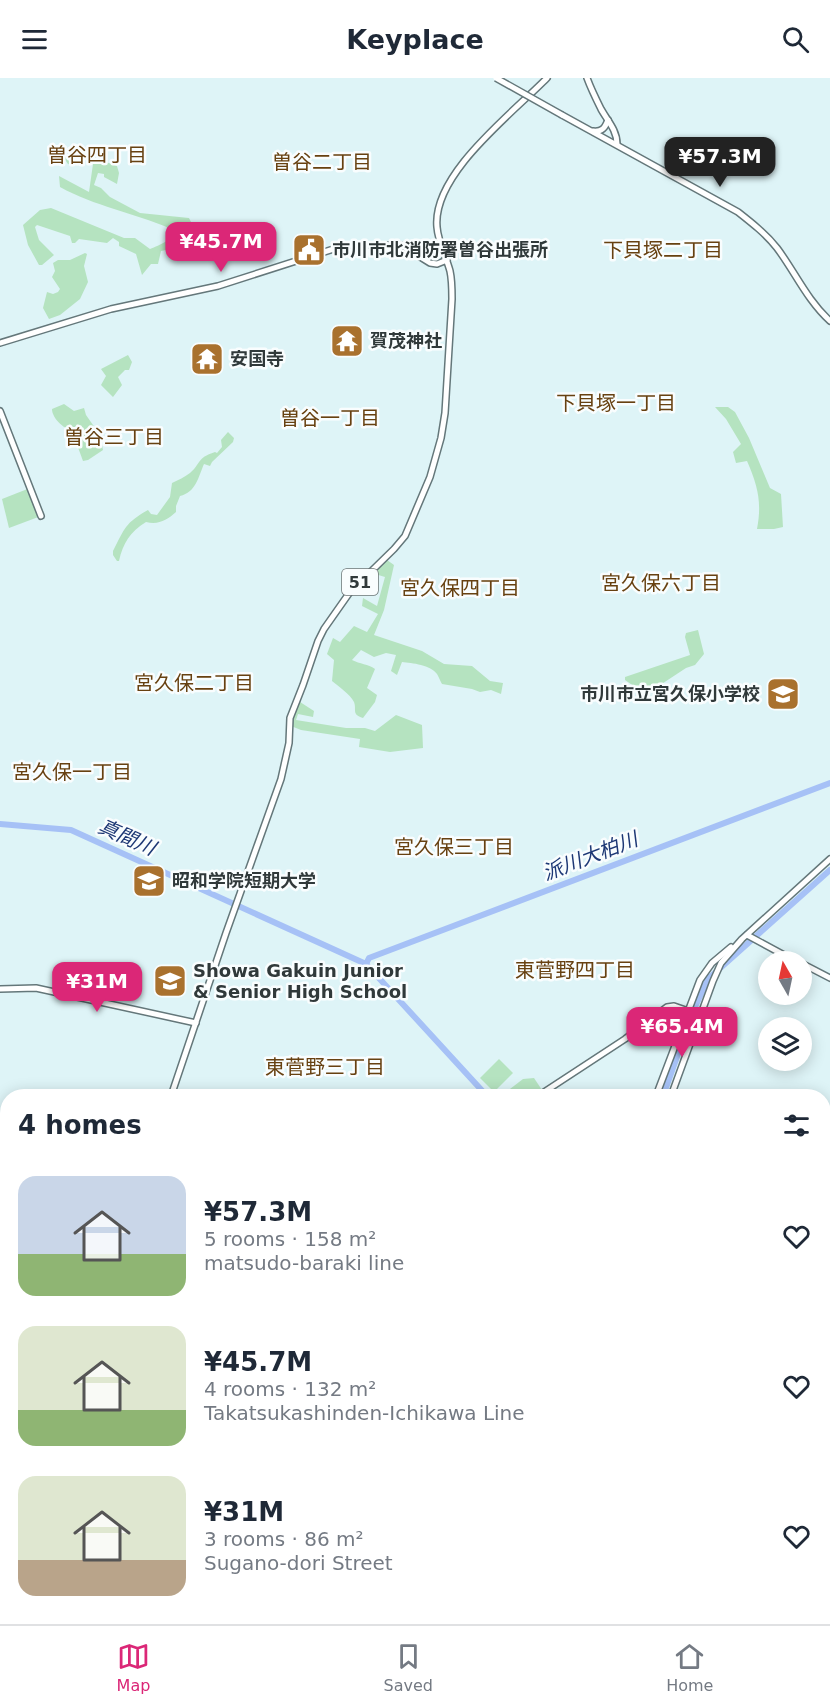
<!DOCTYPE html>
<meta charset="utf-8">
<style>
:root{--surface:#fff;--page:#f2f2f3;--text:#1f2937;--muted:#747a83;--line:#e0e1e3;--accent:#db2777}
body{margin:0;font-family:"DejaVu Sans","Noto Sans JP",sans-serif;background:var(--page);color:var(--text);height:100vh;display:flex;flex-direction:column;font-size:22px;white-space:nowrap}
*{box-sizing:border-box;margin:0}
p{font-size:20px;color:var(--muted)}
.icon{flex:none;width:33px;height:33px;fill:none;stroke:currentColor;stroke-width:2;stroke-linecap:round;stroke-linejoin:round}
.map{position:relative;flex:1;overflow:hidden}
.side{position:absolute;left:0px;top:1011px;width:831px;height:536px;display:flex;flex-direction:column;background:var(--surface);border-radius:24px 24px 0 0;box-shadow:0 3px 15px #0003}
.side>*{flex:none}
.needle{width:39px;rotate:351deg}
.buttons{position:absolute;left:758px;top:873px;display:grid;gap:12px}
.buttons a{display:grid;place-items:center;width:54px;height:54px;border-radius:50%;background:var(--surface);box-shadow:0 3px 15px #0003;font-size:30px}
.price{position:absolute;translate:-50% -51px;padding:0 14px;border-radius:12px;background:var(--accent);color:#fff;font-size:20px;line-height:39px;filter:drop-shadow(0 2px 3px #0008)}
.price::after{content:'';position:absolute;left:50%;top:36px;width:18px;height:14px;margin-left:-9px;background:inherit;clip-path:polygon(0 0,100% 0,50% 100%)}
.price.selected{background:#222;color:#fff}
ul{padding:0;list-style:none}
li{display:flex;align-items:center;gap:18px;height:150px;padding:0 18px}
li span{display:grid;place-items:center;flex:none;width:168px;height:120px;border-radius:18px;color:#555}
li>.icon{margin-inline-start:auto}
span .icon{width:72px;height:72px;fill:#fffc;stroke-width:1}
li b{font-size:26px}
h2{display:flex;justify-content:space-between;align-items:center;height:72px;padding:0 18px;font-size:26px}
header{display:flex;justify-content:space-between;align-items:center;height:78px;padding:0 18px;background:var(--surface);font-size:27px;font-weight:700}
.tab-bar{display:flex;justify-content:space-around;align-items:center;height:84px;border-top:2px solid var(--line);background:var(--surface);font-size:16px;color:var(--muted)}
.tab-bar a{display:grid;justify-items:center;gap:3px}
.tab-bar .selected{color:var(--accent)}
.map>svg:first-child{display:block}
.green{fill:#b5e3c0}
.lines{fill:none;stroke-linecap:round;stroke-linejoin:round}
.river{stroke:#a6c1f6;stroke-width:6}
.secondary-casing{stroke:#64777a;stroke-width:8}
.primary-casing{stroke:#64777a;stroke-width:8}
.highway-casing{stroke:#64777a;stroke-width:9}
.secondary{stroke:#fff;stroke-width:5}
.primary{stroke:#fff;stroke-width:5}
.highway{stroke:#fff;stroke-width:7}
.rail-casing{stroke:#424c4d;stroke-width:4}
.rail{stroke:#f9fdfe;stroke-width:1.5;stroke-dasharray:4.5;stroke-linecap:butt}
.secondary-bridge-casing{stroke:#64777a;stroke-width:8;stroke-linecap:butt}
.secondary-bridge{stroke:#fff;stroke-width:5}
.labels{text-anchor:middle;stroke-width:5;stroke-linejoin:round;paint-order:stroke}
.shield{fill:#f9fdfe;stroke:#6c7475;stroke-width:1.5}
.shield-label{font-size:16px;font-weight:bold;fill:#30393a}
.poi-label{font-size:18px;font-weight:bold;fill:#30393a;stroke:#f9fdfe;text-anchor:start}
.neighbourhood-label{font-size:20px;fill:#674111;stroke:#f9fdfe}
.water-label{font-size:20px;font-style:italic;fill:#1d3875;stroke:#f9fdfe}
</style>
<header><svg class="icon" aria-label="menu" viewBox="0 0 24 24"><path d="M4 6h16M4 12h16M4 18h16"/></svg>Keyplace<svg class="icon" aria-label="search" viewBox="0 0 24 24"><circle cx="10" cy="10" r="6"/><path d="M15 15l6 6"/></svg></header>
<div class="map">
<svg width="830" height="1546" viewBox="0 0 830 1546">
<rect width="100%" height="100%" fill="#def4f7"/>
<!-- green -->
<g class="green">
<path d="M79 67 106 76V84L117 88 119 95 117 106 104 99V96L98 95 94 107 101 110 110 119 140 135 189 140 196 154 187 153C181 167 176 170 161 173L158 186H151L142 197 136 176 119 168V164L113 160 107 165 79 161 75 165H72L70 158 37 147 35 149 39 162 54 177 42 187H39L28 167 23 147 40 132 51 130 124 160H135L150 171C160 167 173 162 175 151L169 150C134 135 94 128 60 109L59 98 89 114 94 79 86 74 74 87 68 86 64 80Z"/>
<polygon points="85,175 87,176 84,188 88,204 80,221 60,237 49,241 43,230 47,214 53,216 58,214 60,211 52,199 55,193 53,185 58,182 70,182"/>
<polygon points="128,277 132,284 129,292 125,292 118,299 122,307 113,319 101,307 106,298 101,291"/>
<path d="M64 326 74 333 84 330 86 337 100 357 103 372 88 382 83 383 72 353C63 350 52 340 52 331Z"/>
<path d="M715 329H728L735 334 749 360 770 410 781 416 783 449 774 451H757C762 425 758 408 747 383L736 385 733 374 741 366 726 341Z"/>
<path d="M228 354 234 360 233 364 212 384 210 388 204 386C198 400 196 414 180 418L176 428V434C167 442 159 447 146 444 130 454 123 465 119 483H117L113 477V473C125 450 125 445 148 432L151 436 157 437 170 419 172 405C178 402 185 399 190 395 201 386 196 380 215 374L217 375 222 369 221 362Z"/>
<polygon points="30,410 41,438 9,450 2,421"/>
<path d="M387 482 394 487 384 532 374 557 422 573 444 586 472 588 490 603 503 605 501 616 491 612 480 614 472 611 442 606C440 603 439 599 437 596 431 587 412 585 402 584L397 597 391 593 396 577 386 575 374 579 361 572 352 582C360 586 368 586 375 591L367 610 377 617 375 624 363 640C351 636 357 632 354 624 350 616 338 608 332 603L334 582 327 576 333 560 340 564 354 548 367 554 378 536 362 528 363 520 377 528 385 499 375 496V493Z"/>
<polygon points="698,552 704,576 695,587 686,590 648,615 644,615 625,602 625,599 690,577 685,559 686,555"/>
<polygon points="300,624 314,633 313,639 298,636 296,642 346,650 365,650 375,653 396,637 422,647 423,670 390,674 359,669 360,661 301,652 291,648 293,637"/>
<polygon points="499,981 513,995 494,1014 480,1000"/>
<polygon points="534,1000 542,1012 532,1018 501,1018 523,1001"/>
</g>
<g class="lines">
<!-- river -->
<g class="river">
<polyline points="0,746 71,752 366,886 487,1018"/>
<polyline points="366,886 369,880 830,705"/>
<polyline points="663,1018 694,931 708,901 830,792"/>
</g>
<!-- secondary casing -->
<g class="secondary-casing">
<g id="secondary">
<path d="M587 0C591 11 596 21 601 31 607 42 617 52 617 66"/>
<path d="M562 37 738 134C752 145 766 156 777 170 795 194 807 222 830 243"/>
<path d="M593 53C602 54 605 50 608 42"/>
<polyline points="0,265 111,231 218,208 346,167 401,167 430,185 437,186 447,182"/>
<polyline points="0,333 41,438"/>
<polyline points="747,857 797,884"/>
<polyline points="801,885 830,900"/>
<polyline points="0,911 36,910 196,945"/>
<polyline points="538,1018 625,961 667,929 674,928 700,937"/>
<polyline points="656,1018 700,902 712,885 731,869"/>
<polyline points="671,1018 713,903 721,885 742,861 830,781"/>
<polyline points="824,1040 830,1033"/>
<polyline points="0,1116 8,1115"/>
<polyline points="0,1279 8,1278"/>
<polyline points="824,1310 830,1302"/>
<polyline points="824,1349 830,1351"/>
<polyline points="654,1539 655,1546"/>
<polyline points="271,1546 272,1543"/>
<polyline points="505,1546 508,1539"/>
</g>
</g>
<!-- primary casing -->
<g class="primary-casing">
<g id="primary">
<path d="M171 1018 226 855 281 701 289 665 290 640 303 607 318 563 324 551 350 514 394 471 405 458 430 399 441 360 445 335 452 221C452 211 452 202 450 193 446 178 438 164 437 149 432 96 513 35 547 0"/>
<polyline points="139,1546 143,1539"/>
</g>
</g>
<!-- highway casing -->
<g class="highway-casing">
<g id="highway">
<polyline points="0,1529 8,1530"/>
<polyline points="68,1539 118,1546"/>
</g>
</g>
<!-- secondary -->
<use href="#secondary" class="secondary"/>
<!-- primary -->
<use href="#primary" class="primary"/>
<!-- highway -->
<use href="#highway" class="highway"/>
<!-- rail casing -->
<g class="rail-casing">
<g id="rail">
<polyline points="0,1400 8,1403"/>
<polyline points="282,1539 306,1546"/>
</g>
</g>
<!-- rail -->
<use href="#rail" class="rail"/>
<!-- secondary-bridge casing -->
<g class="secondary-bridge-casing">
<polyline id="secondary-bridge" points="496,0 562,37"/>
</g>
<!-- secondary-bridge -->
<use href="#secondary-bridge" class="secondary-bridge"/>
</g>
<!-- icons -->
<defs>
<g id="civic-square" transform="scale(1.725)"><rect x="-9" y="-9" width="18" height="18" rx="4" fill="#a9712e" stroke="#f9fdfe"/><path d="M-.6-6.5H3V-4.5H.6V-3L4-1V1h2V6H-6V1h2V-1L-.6-3ZM-1.2 2.5V6h2.4V2.5Z" fill="#fff"/></g>
<g id="temple-square" transform="scale(1.725)"><rect x="-9" y="-9" width="18" height="18" rx="4" fill="#a9712e" stroke="#f9fdfe"/><path d="M0-6L5-2H3V0L6.5 2.5H4V6H1.5V3h-3V6H-4V2.5H-6.5L-3 0V-2H-5Z" fill="#fff"/></g>
<g id="school-square" transform="scale(1.725)"><rect x="-9" y="-9" width="18" height="18" rx="4" fill="#a9712e" stroke="#f9fdfe"/><path d="M0-5L7-2L0 1L-7-2ZM-4 1L0 2.5L4 1V4Q0 6-4 4Z" fill="#fff"/></g>
<g id="university-square" transform="scale(1.725)"><rect x="-9" y="-9" width="18" height="18" rx="4" fill="#a9712e" stroke="#f9fdfe"/><path d="M0-5L7-2L0 1L-7-2ZM-4 1L0 2.5L4 1V4Q0 6-4 4Z" fill="#fff"/></g>
</defs>
<g fill-rule="evenodd">
<use href="#civic-square" x="309" y="172"/>
<use href="#temple-square" x="347" y="263"/>
<use href="#temple-square" x="207" y="281"/>
<use href="#school-square" x="783" y="616"/>
<use href="#university-square" x="149" y="803"/>
<use href="#school-square" x="170" y="903"/>
</g>
<g class="labels">
<!-- shield labels -->
<rect class="shield" x="342" y="491" width="36" height="26" rx="4.5"/>
<g class="shield-label">
<text x="360" y="510">51</text>
</g>
<!-- poi labels -->
<g class="poi-label">
<text x="332" y="178">市川市北消防署曽谷出張所</text>
<text x="370" y="269">賀茂神社</text>
<text x="230" y="287">安国寺</text>
<text x="760" y="622" text-anchor="end">市川市立宮久保小学校</text>
<text x="172" y="809">昭和学院短期大学</text>
<text x="193" y="899">Showa Gakuin Junior<tspan x="193" dy="21">&amp; Senior High School</tspan></text>
</g>
<!-- neighbourhood labels -->
<g class="neighbourhood-label">
<text x="97" y="84">曽谷四丁目</text>
<text x="322" y="91">曽谷二丁目</text>
<text x="663" y="179">下貝塚二丁目</text>
<text x="616" y="332">下貝塚一丁目</text>
<text x="330" y="347">曽谷一丁目</text>
<text x="114" y="366">曽谷三丁目</text>
<text x="661" y="512">宮久保六丁目</text>
<text x="460" y="517">宮久保四丁目</text>
<text x="194" y="612">宮久保二丁目</text>
<text x="72" y="701">宮久保一丁目</text>
<text x="454" y="776">宮久保三丁目</text>
<text x="575" y="899">東菅野四丁目</text>
<text x="325" y="996">東菅野三丁目</text>
</g>
<!-- water labels -->
<g class="water-label">
<text transform="translate(127 759) rotate(24)" y="7">真間川</text>
<text transform="translate(590 778) rotate(-21)" y="7">派川大柏川</text>
</g>
</g>
</svg>
<div class="buttons">
<a><svg class="needle" viewBox="-14 -14 28 28"><path d="M0-13l5 13h-10z" fill="#e53935"/><path d="M0 13l5-13h-10z" fill="#747a83"/></svg></a>
<a><svg class="icon" aria-label="layers" viewBox="0 0 24 24"><path d="M12 4l9 5-9 5-9-5zM3 14l9 5 9-5"/></svg></a>
</div>
<b class="price selected" style="left:720px;top:110px">¥57.3M</b>
<b class="price" style="left:221px;top:195px">¥45.7M</b>
<b class="price" style="left:97px;top:935px">¥31M</b>
<b class="price" style="left:682px;top:980px">¥65.4M</b>
<section class="side">
<h2>4 homes<svg class="icon" aria-label="filters" viewBox="0 0 24 24"><path d="M4 7h16M4 17h16"/><circle cx="9" cy="7" r="2"/><circle cx="15" cy="17" r="2"/></svg></h2>
<ul>
<li><span style="background:linear-gradient(#c9d6e8 65%,#8fb573 0)"><svg class="icon" aria-label="home" viewBox="0 0 24 24"><path d="M3 11l9-7 9 7M6 9v11h12V9"/></svg></span><div><b>¥57.3M</b><p>5 rooms · 158 m²</p><p>matsudo-baraki line</p></div><svg class="icon" aria-label="heart" viewBox="0 0 24 24"><path d="M12 20l-8-8c-3-5 5-10 8-4 3-6 11-1 8 4z"/></svg></li>
<li><span style="background:linear-gradient(#dfe7d0 70%,#8fb573 0)"><svg class="icon" aria-label="home" viewBox="0 0 24 24"><path d="M3 11l9-7 9 7M6 9v11h12V9"/></svg></span><div><b>¥45.7M</b><p>4 rooms · 132 m²</p><p>Takatsukashinden-Ichikawa Line</p></div><svg class="icon" aria-label="heart" viewBox="0 0 24 24"><path d="M12 20l-8-8c-3-5 5-10 8-4 3-6 11-1 8 4z"/></svg></li>
<li><span style="background:linear-gradient(#dfe7d0 70%,#b9a48a 0)"><svg class="icon" aria-label="home" viewBox="0 0 24 24"><path d="M3 11l9-7 9 7M6 9v11h12V9"/></svg></span><div><b>¥31M</b><p>3 rooms · 86 m²</p><p>Sugano-dori Street</p></div><svg class="icon" aria-label="heart" viewBox="0 0 24 24"><path d="M12 20l-8-8c-3-5 5-10 8-4 3-6 11-1 8 4z"/></svg></li>
</ul>
</section>
</div>
<nav class="tab-bar">
<a class="selected"><svg class="icon" aria-label="map" viewBox="0 0 24 24"><path d="M3 6l6-2 6 2 6-2v14l-6 2-6-2-6 2zM9 4v14M15 6v14"/></svg>Map</a>
<a><svg class="icon" aria-label="saved" viewBox="0 0 24 24"><path d="M7 4h10v16l-5-4-5 4z"/></svg>Saved</a>
<a><svg class="icon" aria-label="home" viewBox="0 0 24 24"><path d="M3 11l9-7 9 7M6 9v11h12V9"/></svg>Home</a>
</nav>
